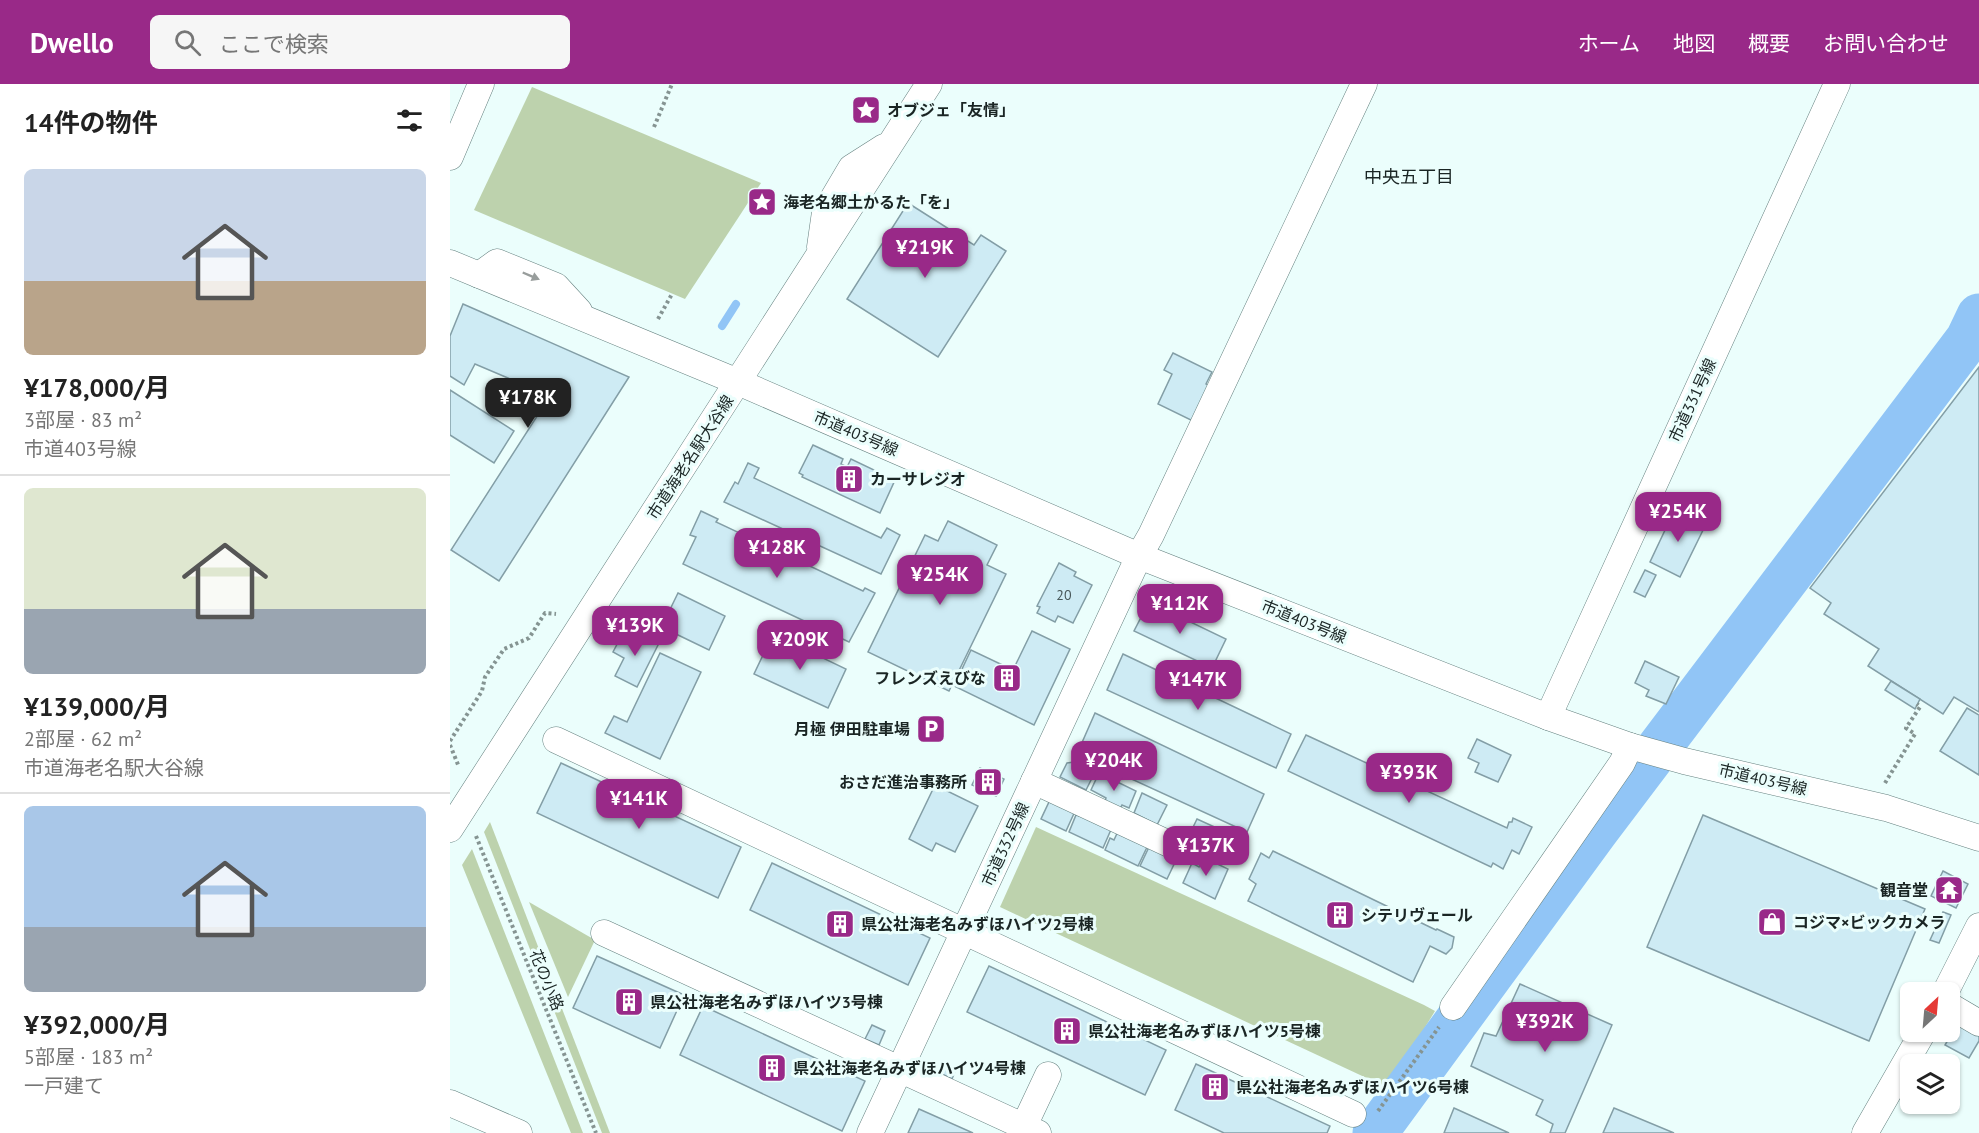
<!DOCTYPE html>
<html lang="ja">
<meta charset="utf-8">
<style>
:root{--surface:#fff;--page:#f6f6f6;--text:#222;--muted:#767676;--line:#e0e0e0;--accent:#992988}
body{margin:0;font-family:"PT Sans","Noto Sans JP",sans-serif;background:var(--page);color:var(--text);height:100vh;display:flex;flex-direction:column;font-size:22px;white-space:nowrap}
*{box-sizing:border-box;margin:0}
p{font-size:20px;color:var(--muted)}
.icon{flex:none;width:33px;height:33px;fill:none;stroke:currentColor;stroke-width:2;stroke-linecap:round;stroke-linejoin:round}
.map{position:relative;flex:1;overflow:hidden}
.details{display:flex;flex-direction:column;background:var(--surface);width:450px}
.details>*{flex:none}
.needle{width:39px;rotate:26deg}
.tools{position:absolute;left:1450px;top:898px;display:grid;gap:12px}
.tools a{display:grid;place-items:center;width:60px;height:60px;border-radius:9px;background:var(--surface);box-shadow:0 2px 4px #0004;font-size:30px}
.price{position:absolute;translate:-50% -51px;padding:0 14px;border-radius:12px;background:var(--accent);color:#fff;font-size:20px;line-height:39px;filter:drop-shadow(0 2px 3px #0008)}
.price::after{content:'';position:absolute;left:50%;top:36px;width:18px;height:14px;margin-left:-9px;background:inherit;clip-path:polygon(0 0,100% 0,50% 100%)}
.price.current{background:#222;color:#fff}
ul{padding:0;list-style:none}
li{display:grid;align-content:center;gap:12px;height:318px;padding:0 24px}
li+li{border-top:2px solid var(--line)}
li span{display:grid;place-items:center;height:186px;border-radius:9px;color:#555}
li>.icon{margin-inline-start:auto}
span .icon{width:108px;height:108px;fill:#fffc;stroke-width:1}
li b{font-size:26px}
h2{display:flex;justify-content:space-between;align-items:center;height:72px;padding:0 24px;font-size:26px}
header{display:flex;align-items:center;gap:36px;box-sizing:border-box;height:84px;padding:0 30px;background:var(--accent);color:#fff}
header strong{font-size:28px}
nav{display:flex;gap:33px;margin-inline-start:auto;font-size:21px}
.search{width:420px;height:54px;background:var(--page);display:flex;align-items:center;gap:15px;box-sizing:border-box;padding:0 21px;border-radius:9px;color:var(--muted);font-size:22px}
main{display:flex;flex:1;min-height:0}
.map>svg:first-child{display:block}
.green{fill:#bdd2ad}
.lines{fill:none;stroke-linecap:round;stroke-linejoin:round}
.stream{stroke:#91c5f6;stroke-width:8}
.river{stroke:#91c5f6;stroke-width:45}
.building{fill:#ceebf4;stroke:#839ea6;stroke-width:1.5}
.minor-casing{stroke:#668280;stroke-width:27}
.path{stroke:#859492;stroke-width:4;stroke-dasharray:3 3;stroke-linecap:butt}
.minor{stroke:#fff;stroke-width:26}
.oneway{fill:#989d9c}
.labels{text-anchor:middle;stroke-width:6;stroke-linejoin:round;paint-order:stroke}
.number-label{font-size:14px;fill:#475658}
.poi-label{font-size:16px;font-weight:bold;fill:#1a2524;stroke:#ebfefc;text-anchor:start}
.street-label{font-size:16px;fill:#1a2524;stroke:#ebfefc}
.neighbourhood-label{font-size:18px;fill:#1a2524;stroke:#ebfefc}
</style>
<header>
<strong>Dwello</strong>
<div class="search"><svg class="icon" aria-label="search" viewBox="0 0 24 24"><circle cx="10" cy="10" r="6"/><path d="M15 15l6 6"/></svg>ここで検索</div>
<nav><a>ホーム</a><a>地図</a><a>概要</a><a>お問い合わせ</a></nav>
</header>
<main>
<section class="details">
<h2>14件の物件<svg class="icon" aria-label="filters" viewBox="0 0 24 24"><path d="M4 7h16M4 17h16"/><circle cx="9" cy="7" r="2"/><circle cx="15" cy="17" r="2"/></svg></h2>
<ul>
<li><span style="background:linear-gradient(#c9d6e8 60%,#b9a48a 0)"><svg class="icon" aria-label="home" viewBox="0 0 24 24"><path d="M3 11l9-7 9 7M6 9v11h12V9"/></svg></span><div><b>¥178,000/月</b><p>3部屋 · 83 m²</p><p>市道403号線</p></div></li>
<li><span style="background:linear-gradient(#dfe7d0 65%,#9aa5b1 0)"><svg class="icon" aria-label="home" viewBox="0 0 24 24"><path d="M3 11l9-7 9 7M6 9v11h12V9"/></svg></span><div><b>¥139,000/月</b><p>2部屋 · 62 m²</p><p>市道海老名駅大谷線</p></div></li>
<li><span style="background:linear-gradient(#a9c7e8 65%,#9aa5b1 0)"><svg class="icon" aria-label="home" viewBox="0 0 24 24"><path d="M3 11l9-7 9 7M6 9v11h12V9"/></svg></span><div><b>¥392,000/月</b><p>5部屋 · 183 m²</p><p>一戸建て</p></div></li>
</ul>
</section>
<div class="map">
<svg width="1529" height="1049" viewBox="0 0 1529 1049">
<rect width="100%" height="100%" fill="#ebfefc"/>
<!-- green -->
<g class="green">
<polygon points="82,3 311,99 235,215 24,126"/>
<polygon points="40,738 160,1049 152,1049 34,748"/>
<polygon points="586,743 974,921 985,927 938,1004 550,823"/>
<polygon points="22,765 133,1049 121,1049 12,781"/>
<polygon points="79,818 145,856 118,913"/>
</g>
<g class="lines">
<!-- stream -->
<polyline class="stream" points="272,242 286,220"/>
<!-- river -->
<polyline class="river" points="925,1049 1146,747 1518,255 1529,232"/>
</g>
<!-- building -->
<g class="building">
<polygon points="458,119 524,161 531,151 556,167 488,273 397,215"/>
<polygon points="13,220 179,293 49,497 1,466 100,312 25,280 14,301 0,292 0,252"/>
<polygon points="723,269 762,288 756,300 764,304 747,339 708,320 722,290 714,286"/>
<polygon points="1529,283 1529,628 1504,613 1493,630 1418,582 1429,565 1374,530 1381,519 1360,504"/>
<polygon points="0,306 64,347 44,379 0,351"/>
<polygon points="363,361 393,375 391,380 397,383 401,375 445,396 430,429 352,393 353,391 349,389"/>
<polygon points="298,379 309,384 304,394 431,454 437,444 450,451 431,490 274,418 285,398 288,400"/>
<polygon points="1225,425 1256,440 1230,493 1200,478"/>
<polygon points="251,427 268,435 266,438 413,507 415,504 425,509 399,558 233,480 246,453 240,451"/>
<polygon points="498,437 547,461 537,481 556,490 499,607 418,568 475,451 488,457"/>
<polygon points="609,479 626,488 624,492 642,501 623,539 608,532 605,538 587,529 590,523 587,522"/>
<polygon points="1195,486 1206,491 1195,513 1184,508"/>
<polygon points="228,509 275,532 259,566 226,550 227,547 213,540"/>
<polygon points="699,518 776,555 762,584 684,547"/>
<polygon points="582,547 620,565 584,641 504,602 521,566 563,586"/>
<polygon points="187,548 209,559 187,603 165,592 174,574 163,568 172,551 182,557"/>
<polygon points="323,550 396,585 378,624 304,590"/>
<polygon points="210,569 251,588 210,675 155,649 164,632 177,638"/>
<polygon points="673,570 841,650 826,684 657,606"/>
<polygon points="1195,577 1229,593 1216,620 1196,612 1199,606 1185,599"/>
<polygon points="1441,597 1470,615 1465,625 1435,606"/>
<polygon points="1517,624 1529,631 1529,691 1490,667"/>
<polygon points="645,629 814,710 797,748 627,670"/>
<polygon points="856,651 1057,744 1059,738 1062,738 1063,734 1082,743 1069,770 1062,766 1053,785 1043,779 1041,783 838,687"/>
<polygon points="1027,655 1061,671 1048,698 1025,688 1029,679 1018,674"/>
<polygon points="624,678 645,688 636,706 610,693 617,679"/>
<polygon points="111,679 291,763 268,814 87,729"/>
<polygon points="530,684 554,695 546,712 522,701"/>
<polygon points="649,689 686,707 679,724 672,721 670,725 655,718 656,714 641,706"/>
<polygon points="485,701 528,722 505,768 486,759 482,767 459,755"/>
<polygon points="692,709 717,721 707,741 684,729"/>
<polygon points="599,718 626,725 616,747 591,735"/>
<polygon points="626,731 663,741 653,764 619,748"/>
<polygon points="1253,731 1475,825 1419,957 1197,863"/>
<polygon points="747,735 791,755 780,777 737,756"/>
<polygon points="669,745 699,759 688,782 655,766 660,754 664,756"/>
<polygon points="700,761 727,774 717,795 690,782"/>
<polygon points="823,767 986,846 987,845 1004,853 1002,864 996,870 980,862 963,898 798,817 806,800 799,795 811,769 819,774"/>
<polygon points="753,773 778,785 765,815 733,799 742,779 749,783"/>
<polygon points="322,779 480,854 458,901 300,826"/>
<polygon points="1493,787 1518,800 1506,824 1481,812"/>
<polygon points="1493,828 1501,831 1489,859 1480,856"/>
<polygon points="147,872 234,911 210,964 123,924"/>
<polygon points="539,882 716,966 695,1011 517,928"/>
<polygon points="1070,900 1162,941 1115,1049 1100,1049 1103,1040 1086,1031 1093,1016 1021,982 1034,949 1046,952"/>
<polygon points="253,922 415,997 392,1047 230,971"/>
<polygon points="1508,939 1529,951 1529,957 1519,974 1495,961"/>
<polygon points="422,941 435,947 429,961 415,955"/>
<polygon points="492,979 506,985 502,995 488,988"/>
<polygon points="746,980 880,1042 877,1049 774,1049 725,1026"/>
<polygon points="1004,1024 1059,1049 994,1049"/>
<polygon points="1164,1024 1224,1049 1153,1049"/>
<polygon points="469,1025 523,1049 458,1049"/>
</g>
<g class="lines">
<!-- minor casing -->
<g class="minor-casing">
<g id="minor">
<polyline points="0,73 31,0"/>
<polyline points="370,163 375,128 401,84 434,63"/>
<polyline points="0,179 288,298 689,472 1098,633 1180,662 1234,677 1436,724 1529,754"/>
<polyline points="29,191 47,178 106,202 129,227"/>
<polyline points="1098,633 1387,0"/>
<polyline points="106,656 903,1030"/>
<polyline points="584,697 730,765"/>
<polyline points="0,745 479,0"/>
<polyline points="154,849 588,1049"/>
<polyline points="1495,909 1529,842"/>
<polyline points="1500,922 1529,939"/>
<polyline points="1003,923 1172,679 1180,662"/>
<polyline points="0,1019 69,1049"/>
<polyline points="574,1042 598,991"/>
<polyline points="420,1049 689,472 701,451 914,0"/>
<polyline points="1415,1049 1473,948"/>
</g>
</g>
<!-- path -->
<g class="path">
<polyline points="204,43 222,0"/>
<polyline points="208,235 222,210"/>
<polyline points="0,657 32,607 35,593 54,565 79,554 95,529 106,530"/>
<polyline points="0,661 9,683"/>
<polyline points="1435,699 1465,650 1456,644 1470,623 1467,620"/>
<polyline points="26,752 146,1049"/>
<polyline points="928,1027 989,943"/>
</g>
<!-- minor -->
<use href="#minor" class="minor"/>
</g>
<!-- one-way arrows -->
<defs><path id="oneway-solid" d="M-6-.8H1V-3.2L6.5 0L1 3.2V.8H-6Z" transform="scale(1.5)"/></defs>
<use class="oneway" href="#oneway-solid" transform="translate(81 192) rotate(23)"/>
<!-- icons -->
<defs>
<g id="sight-square" transform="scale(1.5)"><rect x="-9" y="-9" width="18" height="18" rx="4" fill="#992988" stroke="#ebfefc"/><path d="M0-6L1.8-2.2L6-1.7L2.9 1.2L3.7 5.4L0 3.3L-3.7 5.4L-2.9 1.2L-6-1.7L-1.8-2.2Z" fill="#fff"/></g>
<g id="building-square" transform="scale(1.5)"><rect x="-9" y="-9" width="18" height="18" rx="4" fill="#992988" stroke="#ebfefc"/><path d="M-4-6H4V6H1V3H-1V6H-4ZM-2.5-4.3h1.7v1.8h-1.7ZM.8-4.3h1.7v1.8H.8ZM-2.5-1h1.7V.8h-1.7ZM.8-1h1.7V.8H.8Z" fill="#fff"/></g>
<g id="parking-square" transform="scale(1.5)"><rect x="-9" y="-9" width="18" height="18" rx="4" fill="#992988" stroke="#ebfefc"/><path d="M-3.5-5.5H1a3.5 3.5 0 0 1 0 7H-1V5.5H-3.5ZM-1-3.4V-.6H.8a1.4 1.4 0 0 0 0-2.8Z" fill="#fff"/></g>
<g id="temple-square" transform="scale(1.5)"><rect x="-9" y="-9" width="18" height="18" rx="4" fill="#992988" stroke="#ebfefc"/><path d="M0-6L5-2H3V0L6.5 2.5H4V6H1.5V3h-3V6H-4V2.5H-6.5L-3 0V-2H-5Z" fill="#fff"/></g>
<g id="shop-square" transform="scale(1.5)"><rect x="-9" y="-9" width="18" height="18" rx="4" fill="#992988" stroke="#ebfefc"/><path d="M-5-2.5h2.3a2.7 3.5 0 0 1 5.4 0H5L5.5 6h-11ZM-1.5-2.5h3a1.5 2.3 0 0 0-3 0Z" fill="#fff"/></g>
</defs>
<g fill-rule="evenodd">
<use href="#sight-square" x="416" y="26"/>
<use href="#sight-square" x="312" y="118"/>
<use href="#building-square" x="399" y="395"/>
<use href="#building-square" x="557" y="594"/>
<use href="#parking-square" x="481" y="645"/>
<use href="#building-square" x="538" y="698"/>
<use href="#temple-square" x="1499" y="806"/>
<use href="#building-square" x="890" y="831"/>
<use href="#shop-square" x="1322" y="838"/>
<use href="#building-square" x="390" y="840"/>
<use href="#building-square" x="179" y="918"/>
<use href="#building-square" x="617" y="947"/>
<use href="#building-square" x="322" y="984"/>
<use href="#building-square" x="765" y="1003"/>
</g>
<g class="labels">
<!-- number labels -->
<g class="number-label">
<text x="614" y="516">20</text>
</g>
<!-- poi labels -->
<g class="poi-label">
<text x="437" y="32">オブジェ「友情」</text>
<text x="333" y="124">海老名郷土かるた「を」</text>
<text x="420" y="401">カーサレジオ</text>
<text x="536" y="600" text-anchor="end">フレンズえびな</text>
<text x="460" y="651" text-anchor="end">月極 伊田駐車場</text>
<text x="517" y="704" text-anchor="end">おさだ進治事務所</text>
<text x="1478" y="812" text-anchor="end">観音堂</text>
<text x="911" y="837">シテリヴェール</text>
<text x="1343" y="844">コジマ×ビックカメラ</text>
<text x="411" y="846">県公社海老名みずほハイツ2号棟</text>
<text x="200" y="924">県公社海老名みずほハイツ3号棟</text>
<text x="638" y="953">県公社海老名みずほハイツ5号棟</text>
<text x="343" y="990">県公社海老名みずほハイツ4号棟</text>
<text x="786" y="1009">県公社海老名みずほハイツ6号棟</text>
</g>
<!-- street labels -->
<g class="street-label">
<text transform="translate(1242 316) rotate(-65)" y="6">市道331号線</text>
<text transform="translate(406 349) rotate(23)" y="6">市道403号線</text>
<text transform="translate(240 373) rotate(-57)" y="6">市道海老名駅大谷線</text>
<text transform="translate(854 537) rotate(22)" y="6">市道403号線</text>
<text transform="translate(1313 695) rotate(13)" y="6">市道403号線</text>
<text transform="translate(555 760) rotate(-65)" y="6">市道332号線</text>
<text transform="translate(97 896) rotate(68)" y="6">花の小路</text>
</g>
<!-- neighbourhood labels -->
<g class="neighbourhood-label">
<text x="959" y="99">中央五丁目</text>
</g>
</g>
</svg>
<div class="tools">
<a><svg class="needle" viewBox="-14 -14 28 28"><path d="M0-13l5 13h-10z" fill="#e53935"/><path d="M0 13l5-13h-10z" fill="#767676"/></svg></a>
<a><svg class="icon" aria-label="layers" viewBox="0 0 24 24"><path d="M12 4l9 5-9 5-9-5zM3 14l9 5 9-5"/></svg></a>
</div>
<b class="price" style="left:475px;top:195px">¥219K</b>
<b class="price current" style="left:78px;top:345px">¥178K</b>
<b class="price" style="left:1228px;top:459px">¥254K</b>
<b class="price" style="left:327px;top:495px">¥128K</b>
<b class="price" style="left:490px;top:522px">¥254K</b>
<b class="price" style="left:730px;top:551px">¥112K</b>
<b class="price" style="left:185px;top:573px">¥139K</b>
<b class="price" style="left:350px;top:587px">¥209K</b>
<b class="price" style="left:748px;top:627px">¥147K</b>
<b class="price" style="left:664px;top:708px">¥204K</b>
<b class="price" style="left:959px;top:720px">¥393K</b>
<b class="price" style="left:189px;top:746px">¥141K</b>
<b class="price" style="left:756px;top:793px">¥137K</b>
<b class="price" style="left:1095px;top:969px">¥392K</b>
</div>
</main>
